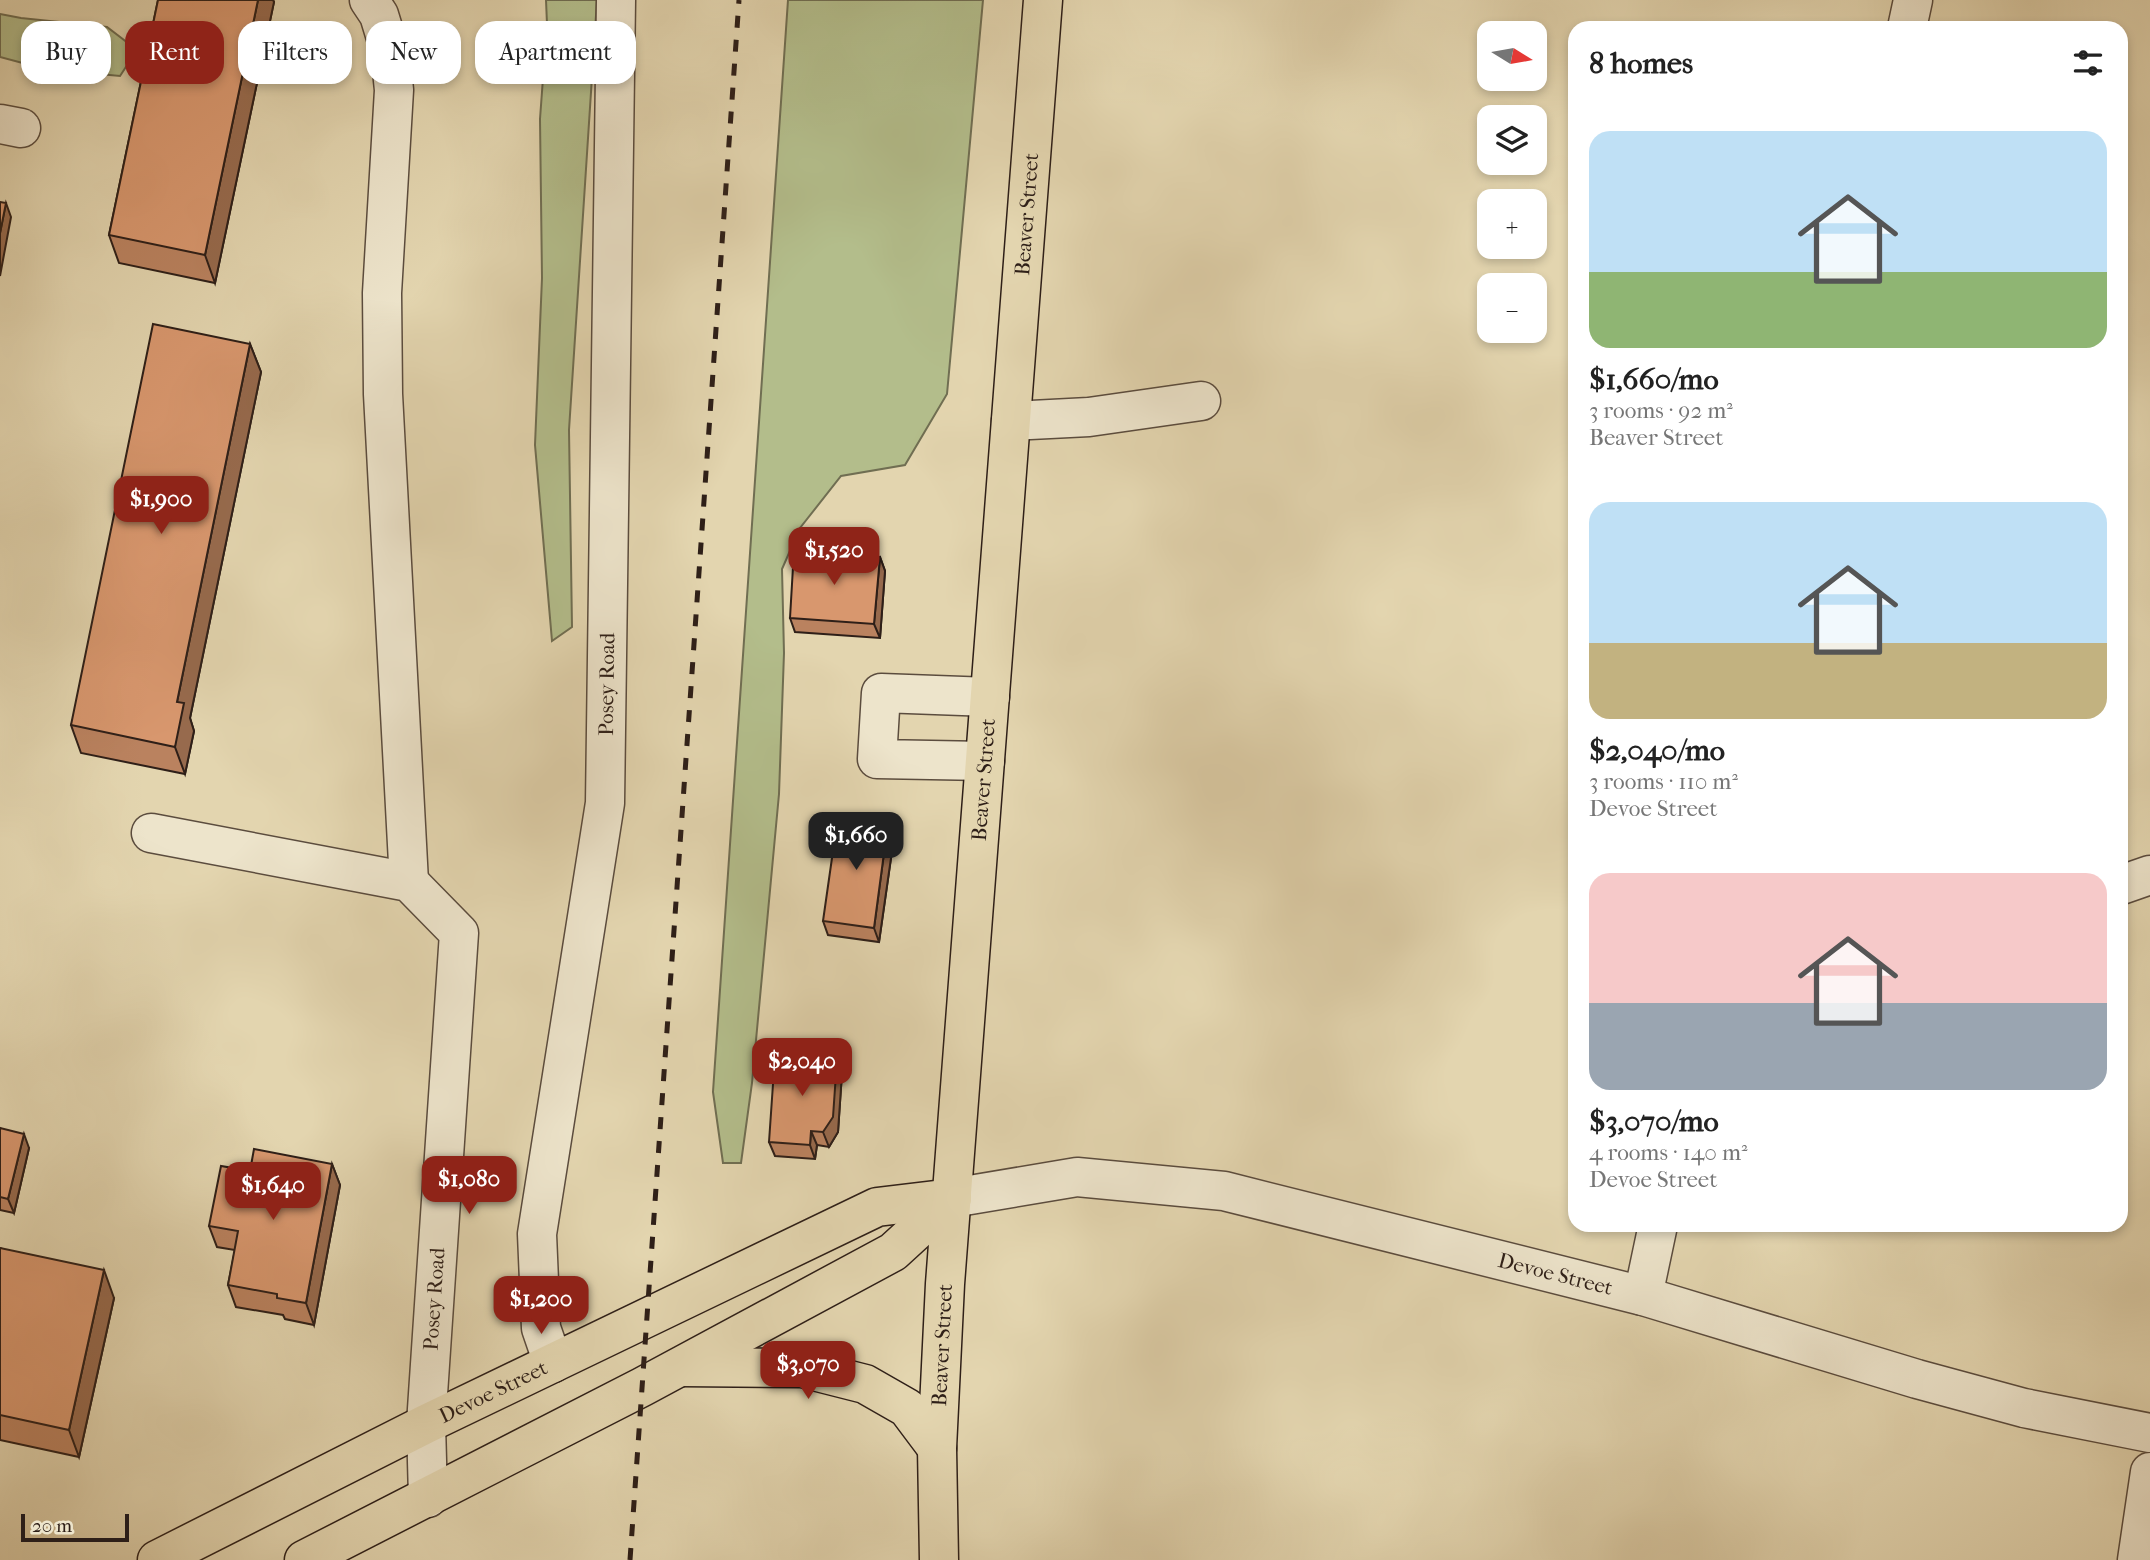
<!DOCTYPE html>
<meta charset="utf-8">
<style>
:root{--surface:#fff;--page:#f2f2f2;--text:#222;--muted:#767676;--accent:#8f2418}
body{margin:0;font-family:"IM FELL French Canon",serif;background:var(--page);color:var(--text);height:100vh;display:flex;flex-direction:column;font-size:26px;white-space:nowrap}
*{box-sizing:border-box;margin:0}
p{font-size:23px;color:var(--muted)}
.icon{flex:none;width:38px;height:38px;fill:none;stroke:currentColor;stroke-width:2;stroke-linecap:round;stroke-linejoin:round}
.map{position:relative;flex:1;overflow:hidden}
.side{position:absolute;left:1568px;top:21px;width:560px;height:1211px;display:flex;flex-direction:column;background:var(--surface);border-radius:21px;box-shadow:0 4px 10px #0003}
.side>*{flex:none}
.hud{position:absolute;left:21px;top:21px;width:665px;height:63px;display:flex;gap:14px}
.needle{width:46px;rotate:101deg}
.buttons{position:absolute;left:1477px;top:21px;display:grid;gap:14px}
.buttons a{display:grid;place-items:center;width:70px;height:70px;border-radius:14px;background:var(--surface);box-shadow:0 4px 10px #0003;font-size:35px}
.scale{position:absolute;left:21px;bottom:18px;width:108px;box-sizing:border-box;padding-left:7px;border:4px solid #2e1f18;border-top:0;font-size:19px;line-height:24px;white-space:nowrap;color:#2e1f18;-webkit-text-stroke:5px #ede4cb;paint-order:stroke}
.price{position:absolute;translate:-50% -60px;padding:0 16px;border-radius:14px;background:var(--accent);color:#fff;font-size:23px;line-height:46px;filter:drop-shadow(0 2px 4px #0008)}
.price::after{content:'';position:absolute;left:50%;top:42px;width:21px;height:16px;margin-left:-10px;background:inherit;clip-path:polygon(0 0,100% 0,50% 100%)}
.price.on{background:#222;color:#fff}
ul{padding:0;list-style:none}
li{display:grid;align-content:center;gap:14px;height:371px;padding:0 21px}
li span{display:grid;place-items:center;height:217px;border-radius:21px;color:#555}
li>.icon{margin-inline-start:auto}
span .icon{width:126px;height:126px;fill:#fffc;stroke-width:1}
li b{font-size:30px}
h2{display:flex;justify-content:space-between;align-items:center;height:84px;padding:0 21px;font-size:30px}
.pill{padding:0 24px;border-radius:21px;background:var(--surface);box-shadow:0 4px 10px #0003;font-size:24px;line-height:63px}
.pill.on{background:var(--accent);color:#fff}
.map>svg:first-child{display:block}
.green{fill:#b3bd8b;stroke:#706e52;stroke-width:2}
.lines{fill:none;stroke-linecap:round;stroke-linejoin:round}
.minor-casing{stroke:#5b4c3e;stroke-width:41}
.major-casing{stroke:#2e1f18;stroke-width:41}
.minor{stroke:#ede4cb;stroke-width:38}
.major{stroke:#e3d5af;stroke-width:38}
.rail{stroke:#2e1f18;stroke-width:5;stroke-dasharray:12 12;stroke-linecap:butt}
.wall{fill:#ba825f;stroke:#2e1f18;stroke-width:2}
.shaded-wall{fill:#976a4d;stroke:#2e1f18;stroke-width:2}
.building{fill:#d8976e;stroke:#2e1f18;stroke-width:2}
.labels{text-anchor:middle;stroke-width:7;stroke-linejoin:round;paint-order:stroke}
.street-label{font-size:21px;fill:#2e1f18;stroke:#ede4cb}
</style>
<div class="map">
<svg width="2150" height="1560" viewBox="0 0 2150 1560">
<rect width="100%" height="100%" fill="#e3d5af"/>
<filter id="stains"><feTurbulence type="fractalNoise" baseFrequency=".00286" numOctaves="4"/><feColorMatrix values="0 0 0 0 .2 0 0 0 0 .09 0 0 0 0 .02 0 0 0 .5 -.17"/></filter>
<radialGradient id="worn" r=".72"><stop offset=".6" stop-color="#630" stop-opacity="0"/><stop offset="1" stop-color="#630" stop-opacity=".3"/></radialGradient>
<!-- green -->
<g class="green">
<polygon points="546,0 597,0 569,430 572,627 552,641 535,445 542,278 540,119 547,24"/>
<polygon points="788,0 983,0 947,394 905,465 841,476 800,528 782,569 784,653 779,794 752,1083 741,1163 723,1163 713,1092"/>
<polygon points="0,14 21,18 107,27 137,50 120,76 45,69 0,57"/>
</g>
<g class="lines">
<!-- minor casing -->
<g class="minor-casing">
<g id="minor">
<polyline points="369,0 379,15 390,51 394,90 382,293 383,394 409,882"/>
<polyline points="1907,28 1913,0"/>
<polyline points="0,124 21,128"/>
<polyline points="1011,421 1089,417 1201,401"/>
<polyline points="985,761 877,759 881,693 990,697"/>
<polyline points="151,833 409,882 459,933 426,1424 428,1498"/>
<polyline points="2121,885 2150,875"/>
<path id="s1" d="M952 1198 1077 1177 1224 1191 1643 1296 1917 1379 2024 1408 2150 1433"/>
<polyline points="1643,1296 1658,1225"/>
<path id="s2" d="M553 1363 541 1328 537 1234 605 803 616 0"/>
<polyline points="2137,1560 2150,1472"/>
</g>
</g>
<!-- major casing -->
<g class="major-casing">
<g id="major">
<polyline points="681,1367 802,1368 865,1384 907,1408 937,1448"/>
<path id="s3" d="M157 1560 426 1424 877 1207 952 1198"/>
<polyline points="304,1560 642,1387 893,1252 952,1198"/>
<path id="s4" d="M939 1560 937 1448 945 1284 1043 0"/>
</g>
</g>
<!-- minor -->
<use href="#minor" class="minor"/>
<!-- major -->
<use href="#major" class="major"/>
<!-- rail -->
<polyline class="rail" points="630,1560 739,0"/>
</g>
<!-- wall -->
<g class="wall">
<polygon points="158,0 273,0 274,2 215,283 119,263 109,235"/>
<polygon points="250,344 261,372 190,718 194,731 185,774 81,753 71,725"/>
<polygon points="880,557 885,571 880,638 795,632 790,618"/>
<polygon points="894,837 879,942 828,935 823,921"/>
<polygon points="842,1073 838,1132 829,1147 817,1145 815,1159 775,1156 769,1142"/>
<polygon points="0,1128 29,1148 14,1213 0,1210"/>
<polygon points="332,1164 340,1185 314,1325 285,1319 283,1315 236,1307 228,1285 235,1250 217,1247 209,1226 250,1171"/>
<polygon points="0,1248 114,1298 79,1457 0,1440"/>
</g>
<!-- shaded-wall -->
<g class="shaded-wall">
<polygon points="258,0 273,0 274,2 215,283 205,255"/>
<polygon points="6,203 11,217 0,276 0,233"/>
<polygon points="250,344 261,372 190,718 194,731 185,774 175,747 177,702"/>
<polygon points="880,557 885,571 880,638 874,624"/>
<polygon points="888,823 894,837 879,942 874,928"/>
<polygon points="837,1059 842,1073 838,1132 829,1147 823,1132"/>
<polygon points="811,1131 817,1145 815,1159 810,1145"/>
<polygon points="24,1134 29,1148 14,1213 8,1199"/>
<polygon points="332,1164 340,1185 314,1325 306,1303"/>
<polygon points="104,1270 114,1298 79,1457 69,1430"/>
</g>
<!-- building -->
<g class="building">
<polygon points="158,0 258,0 205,255 109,235"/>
<polygon points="0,202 6,203 0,233"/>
<polygon points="153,324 250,344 177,702 184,703 175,747 71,725"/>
<polygon points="794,550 880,557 874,624 790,618"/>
<polygon points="838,816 888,823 874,928 823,921"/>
<polygon points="775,1055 837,1059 833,1117 823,1132 811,1131 810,1145 769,1142"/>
<polygon points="0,1128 24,1134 8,1199 0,1197"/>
<polygon points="254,1149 332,1164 306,1303 277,1298 277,1294 228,1285 238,1231 209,1226 221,1166 250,1171"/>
<polygon points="0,1248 104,1270 69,1430 0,1415"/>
</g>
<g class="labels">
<!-- street labels -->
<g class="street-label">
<text dy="7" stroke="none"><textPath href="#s4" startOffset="1349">Beaver Street</textPath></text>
<text dy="7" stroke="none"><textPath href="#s2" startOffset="686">Posey Road</textPath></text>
<text dy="7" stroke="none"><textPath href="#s4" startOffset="782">Beaver Street</textPath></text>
<text dy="7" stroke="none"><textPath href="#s1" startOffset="616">Devoe Street</textPath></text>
<text transform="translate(434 1299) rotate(-86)" y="7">Posey Road</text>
<text dy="7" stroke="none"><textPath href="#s4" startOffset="215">Beaver Street</textPath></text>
<text dy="7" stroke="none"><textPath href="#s3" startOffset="376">Devoe Street</textPath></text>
</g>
</g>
<rect width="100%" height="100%" filter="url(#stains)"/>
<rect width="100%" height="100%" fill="url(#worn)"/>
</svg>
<div class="buttons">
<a><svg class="needle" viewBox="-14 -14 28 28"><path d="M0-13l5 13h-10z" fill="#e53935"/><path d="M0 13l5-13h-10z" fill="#767676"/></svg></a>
<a><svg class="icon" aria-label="layers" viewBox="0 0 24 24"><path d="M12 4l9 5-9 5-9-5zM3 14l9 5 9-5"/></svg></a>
<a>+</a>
<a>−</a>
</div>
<div class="scale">20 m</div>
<b class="price" style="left:161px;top:536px">$1,900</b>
<b class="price" style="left:834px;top:587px">$1,520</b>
<b class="price on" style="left:856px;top:872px">$1,660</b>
<b class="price" style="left:802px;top:1098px">$2,040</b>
<b class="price" style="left:469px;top:1216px">$1,080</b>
<b class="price" style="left:273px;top:1222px">$1,640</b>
<b class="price" style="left:541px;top:1336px">$1,200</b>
<b class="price" style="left:808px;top:1401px">$3,070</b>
<div class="hud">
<a class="pill">Buy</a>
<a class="pill on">Rent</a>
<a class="pill">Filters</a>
<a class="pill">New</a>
<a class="pill">Apartment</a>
</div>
<section class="side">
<h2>8 homes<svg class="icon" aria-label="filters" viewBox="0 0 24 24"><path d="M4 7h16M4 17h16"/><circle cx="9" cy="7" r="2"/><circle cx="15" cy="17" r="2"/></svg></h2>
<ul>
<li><span style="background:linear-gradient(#bfe0f5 65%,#8fb573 0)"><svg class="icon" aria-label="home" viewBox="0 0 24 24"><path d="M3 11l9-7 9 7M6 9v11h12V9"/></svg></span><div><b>$1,660/mo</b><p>3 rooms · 92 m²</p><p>Beaver Street</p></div></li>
<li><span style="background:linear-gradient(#bfe0f5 65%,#c2b280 0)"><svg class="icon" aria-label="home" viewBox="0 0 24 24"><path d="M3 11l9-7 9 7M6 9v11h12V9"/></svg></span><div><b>$2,040/mo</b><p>3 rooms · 110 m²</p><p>Devoe Street</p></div></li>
<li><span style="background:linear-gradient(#f6c9c9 60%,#9aa5b1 0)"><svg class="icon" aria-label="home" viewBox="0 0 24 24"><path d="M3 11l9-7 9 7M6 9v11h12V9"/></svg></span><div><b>$3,070/mo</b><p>4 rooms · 140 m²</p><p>Devoe Street</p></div></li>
</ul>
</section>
</div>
